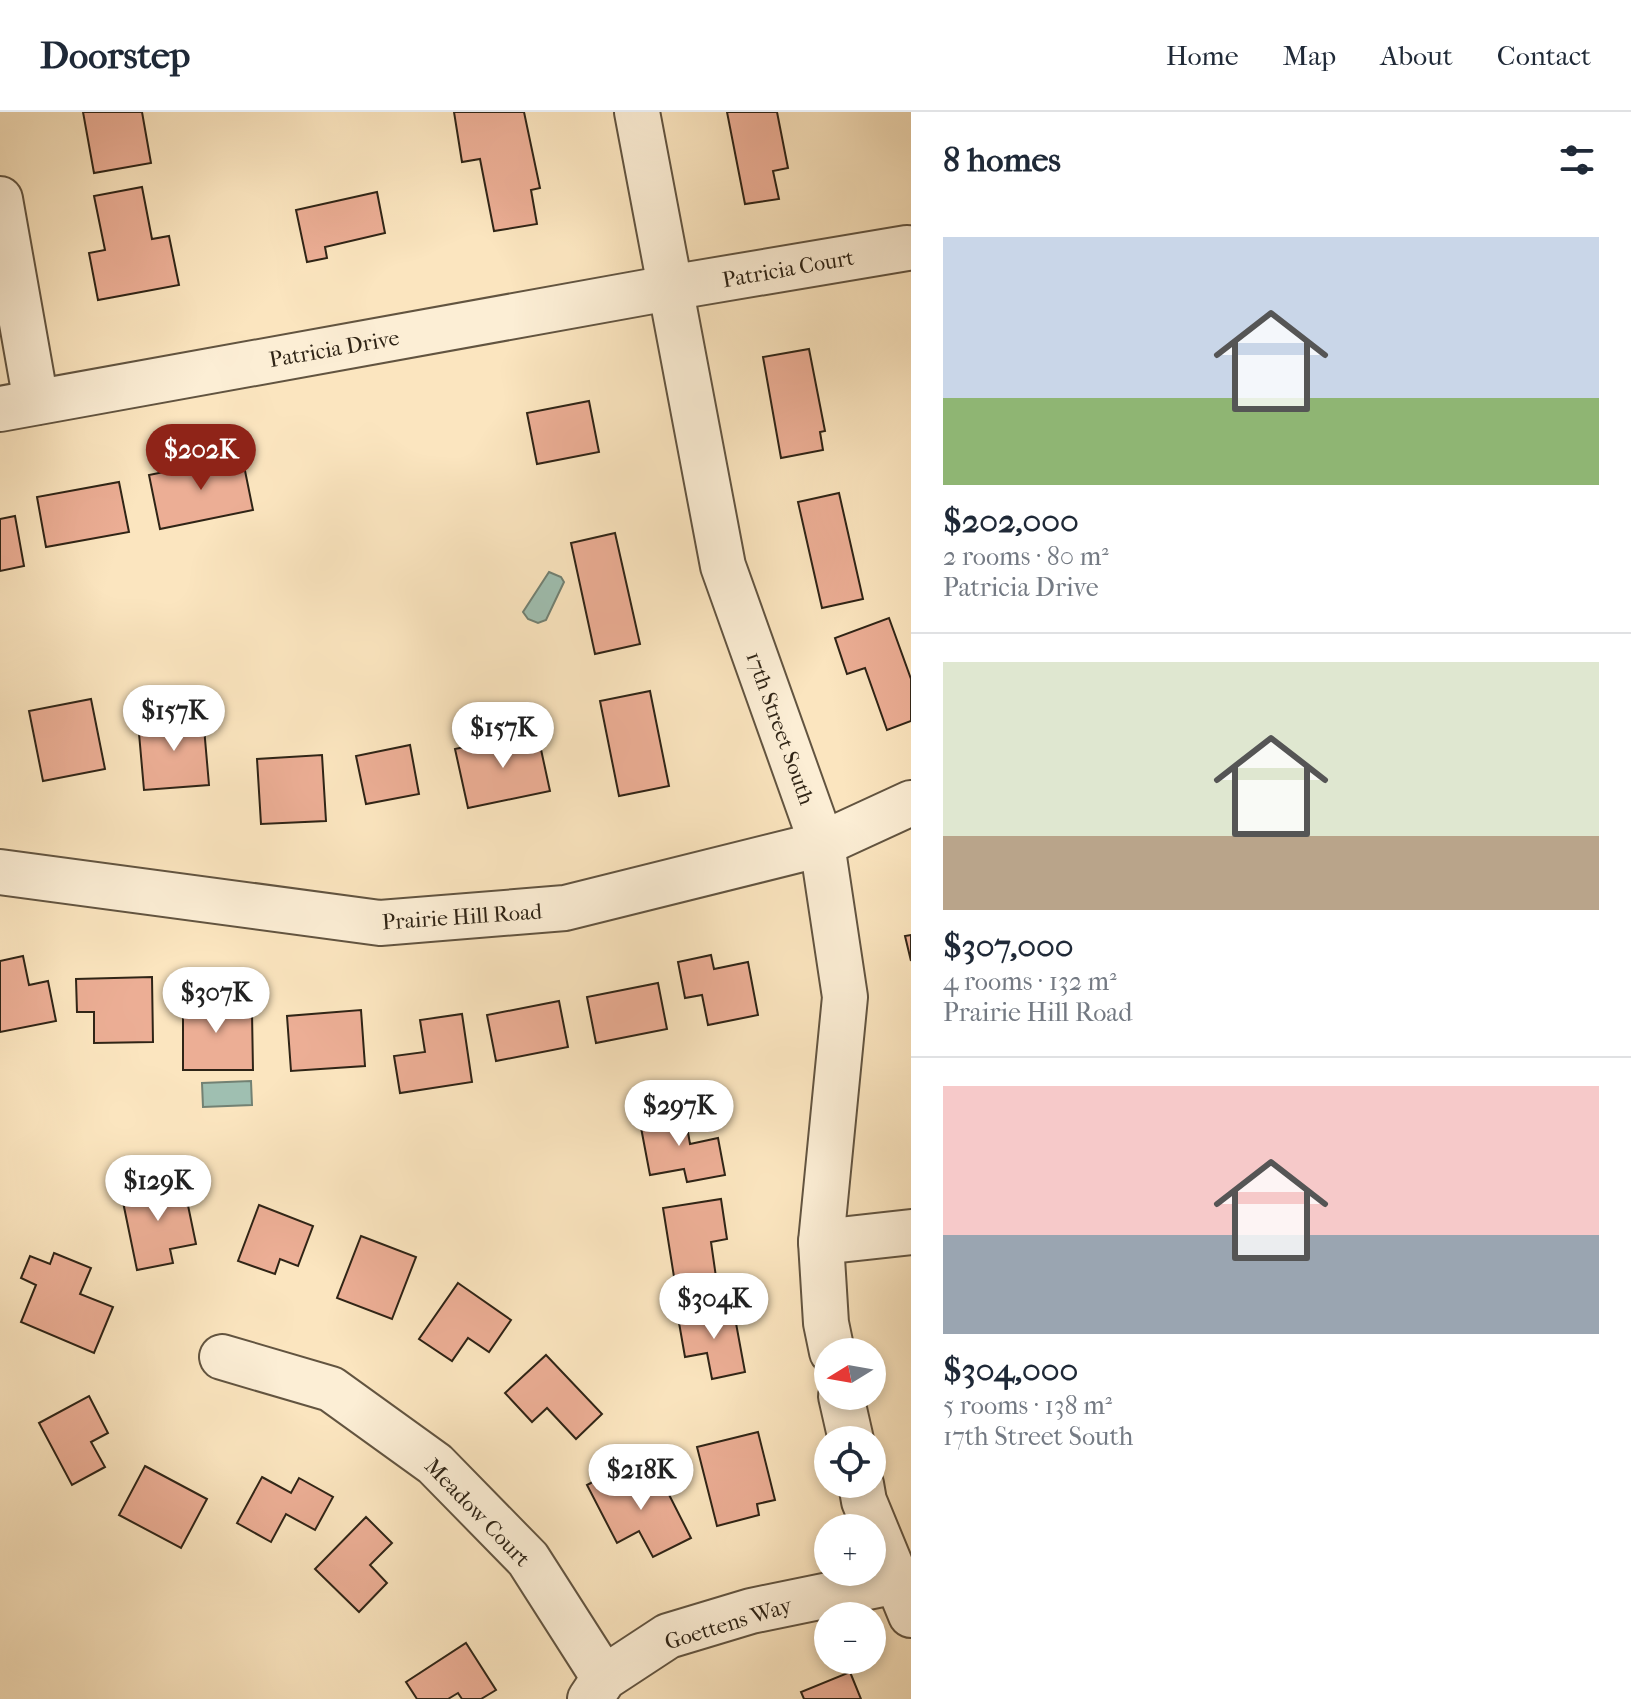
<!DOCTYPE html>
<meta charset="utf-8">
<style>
:root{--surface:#fff;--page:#f2f2f3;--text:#1f2937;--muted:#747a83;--line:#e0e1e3;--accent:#8f2418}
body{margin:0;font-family:"IM FELL French Canon",serif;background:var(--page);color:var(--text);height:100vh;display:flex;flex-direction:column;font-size:30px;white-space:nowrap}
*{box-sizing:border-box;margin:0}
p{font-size:26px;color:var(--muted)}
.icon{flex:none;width:44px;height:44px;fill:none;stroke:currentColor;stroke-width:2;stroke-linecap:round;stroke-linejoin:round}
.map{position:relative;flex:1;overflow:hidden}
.panel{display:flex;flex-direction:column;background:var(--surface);width:720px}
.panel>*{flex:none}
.needle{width:52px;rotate:259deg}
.buttons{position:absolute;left:814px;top:1226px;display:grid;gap:16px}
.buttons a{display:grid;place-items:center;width:72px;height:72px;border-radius:50%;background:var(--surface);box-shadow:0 4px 12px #0003;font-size:40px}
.price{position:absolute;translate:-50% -68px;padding:0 18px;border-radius:28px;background:#fff;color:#222;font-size:26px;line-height:52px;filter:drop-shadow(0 2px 4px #0008)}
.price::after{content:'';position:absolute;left:50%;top:48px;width:24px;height:18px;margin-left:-12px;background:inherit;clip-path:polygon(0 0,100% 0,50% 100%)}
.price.on{background:var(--accent);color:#fff}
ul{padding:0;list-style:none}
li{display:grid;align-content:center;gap:16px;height:424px;padding:0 32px}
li+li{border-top:2px solid var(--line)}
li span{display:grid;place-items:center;height:248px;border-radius:0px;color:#555}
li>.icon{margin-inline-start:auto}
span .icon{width:144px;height:144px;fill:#fffc;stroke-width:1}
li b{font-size:34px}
h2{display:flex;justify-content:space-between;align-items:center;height:96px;padding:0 32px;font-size:34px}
header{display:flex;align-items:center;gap:48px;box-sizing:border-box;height:112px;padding:0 40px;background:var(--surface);border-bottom:2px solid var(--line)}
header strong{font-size:38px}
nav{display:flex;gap:44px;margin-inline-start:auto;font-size:28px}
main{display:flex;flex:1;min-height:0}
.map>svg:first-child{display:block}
.water{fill:#9fbfb1;stroke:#728173;stroke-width:2}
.building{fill:#ecae95;stroke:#2f2416;stroke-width:2}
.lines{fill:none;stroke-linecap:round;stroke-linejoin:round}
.minor-casing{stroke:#625440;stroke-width:48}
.minor{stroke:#fceed5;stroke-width:44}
.labels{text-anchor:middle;stroke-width:7;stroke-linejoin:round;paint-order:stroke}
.street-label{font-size:22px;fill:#2f2416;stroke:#fceed5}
</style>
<header>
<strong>Doorstep</strong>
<nav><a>Home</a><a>Map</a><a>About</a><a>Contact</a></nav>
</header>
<main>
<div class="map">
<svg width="911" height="1587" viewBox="0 0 911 1587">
<rect width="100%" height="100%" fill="#fbe5bf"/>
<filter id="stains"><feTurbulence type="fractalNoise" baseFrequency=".0025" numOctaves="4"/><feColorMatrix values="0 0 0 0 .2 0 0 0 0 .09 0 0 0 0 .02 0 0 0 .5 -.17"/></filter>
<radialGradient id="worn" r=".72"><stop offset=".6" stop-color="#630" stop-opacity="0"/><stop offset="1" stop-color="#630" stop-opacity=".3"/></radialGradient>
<!-- water -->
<g class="water">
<polygon points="549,460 561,465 564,470 546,508 538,511 528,507 523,500"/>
<polygon points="251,969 252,993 203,995 202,971"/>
</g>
<!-- building -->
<g class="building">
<polygon points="83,0 142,0 151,51 94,61"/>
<polygon points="454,0 524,0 540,76 531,78 537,112 494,119 480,47 462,50"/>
<polygon points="727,0 777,0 788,56 773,59 779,87 745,92"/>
<polygon points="142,75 152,127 169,124 179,173 98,188 89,141 105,138 94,84"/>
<polygon points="377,80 385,121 325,135 327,146 307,150 296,98"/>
<polygon points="809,237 825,319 820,320 823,338 781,346 763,245"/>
<polygon points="589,289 599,340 537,352 527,301"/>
<polygon points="242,344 253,398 160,417 149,363"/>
<polygon points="119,370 129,420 46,435 37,385"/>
<polygon points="839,381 863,487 822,496 798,390"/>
<polygon points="15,404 24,454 0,459 0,407"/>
<polygon points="615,421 640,532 595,542 571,431"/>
<polygon points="889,506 911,567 911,609 887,618 865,556 847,562 835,526"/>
<polygon points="650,579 669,674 619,684 600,589"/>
<polygon points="91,587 105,657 43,669 29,599"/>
<polygon points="203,604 209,673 144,678 138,610"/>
<polygon points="537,619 550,679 468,696 455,637"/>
<polygon points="410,633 419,682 366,692 356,644"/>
<polygon points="322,643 326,709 261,712 257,647"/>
<polygon points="911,823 911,849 905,824"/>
<polygon points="711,843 714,857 748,850 758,903 708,913 702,883 685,886 678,850"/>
<polygon points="23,844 29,873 48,869 56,909 0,920 0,849"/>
<polygon points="152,865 153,930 94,931 94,900 77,900 76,867"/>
<polygon points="658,871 667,917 596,931 587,885"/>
<polygon points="183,882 228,882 228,901 252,901 253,958 183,958"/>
<polygon points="559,889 568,935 496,949 487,903"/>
<polygon points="361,898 365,954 291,959 287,904"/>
<polygon points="462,902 472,970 400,981 394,944 425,940 420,908"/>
<polygon points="684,997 690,1032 718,1026 725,1063 687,1070 684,1057 650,1063 639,1005"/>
<polygon points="164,1060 168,1083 185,1079 196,1132 170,1137 173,1151 137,1158 123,1090 145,1086 141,1064"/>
<polygon points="721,1087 727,1127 711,1130 716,1165 675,1171 663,1096"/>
<polygon points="259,1093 313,1114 298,1154 280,1147 275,1162 238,1149"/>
<polygon points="361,1124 416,1145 392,1207 337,1186"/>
<polygon points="54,1141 91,1156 80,1182 113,1195 94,1241 21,1210 36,1173 21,1166 30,1144 50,1152"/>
<polygon points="458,1171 511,1208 489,1240 468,1226 452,1249 419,1227"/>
<polygon points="733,1195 745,1260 712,1267 707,1241 685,1245 678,1205"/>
<polygon points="546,1243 602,1302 576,1327 547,1296 532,1310 505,1281"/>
<polygon points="89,1284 108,1321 91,1330 105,1355 72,1373 39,1311"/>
<polygon points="758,1320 775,1388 757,1392 759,1403 717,1414 697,1335"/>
<polygon points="145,1354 207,1387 181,1436 119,1403"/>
<polygon points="657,1359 691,1426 653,1445 639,1419 617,1431 587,1373 608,1362 617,1380"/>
<polygon points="262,1365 291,1381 299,1366 333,1385 315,1418 286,1402 271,1430 237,1411"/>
<polygon points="366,1405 392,1431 370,1453 387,1471 359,1500 315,1457"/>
<polygon points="466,1531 496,1578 481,1587 462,1587 458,1581 448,1587 417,1587 406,1570"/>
<polygon points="850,1560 861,1587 804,1587 801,1580"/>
</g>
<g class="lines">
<!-- minor casing -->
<g class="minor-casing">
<g id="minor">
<polyline points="637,0 723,454 822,732 845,885 821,1130 826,1211 832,1240"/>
<polyline points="0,87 36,290"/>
<polyline points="0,297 669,176 907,136"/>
<polyline points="0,760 380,811 565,796 822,732 911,691"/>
<polyline points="821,1130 911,1120"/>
<polyline points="222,1245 331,1277 435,1352 528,1447 604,1566"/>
<polyline points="841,1284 851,1328"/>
<polyline points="861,1372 864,1389 911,1503"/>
<polyline points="590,1587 604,1566 668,1524 751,1499 897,1469"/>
</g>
</g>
<!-- minor -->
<use href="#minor" class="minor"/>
</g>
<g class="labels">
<!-- street labels -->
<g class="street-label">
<text transform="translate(788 156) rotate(-10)" y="8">Patricia Court</text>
<text transform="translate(334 236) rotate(-10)" y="8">Patricia Drive</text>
<text transform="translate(781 616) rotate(70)" y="8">17th Street South</text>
<text transform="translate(462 804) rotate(-4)" y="8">Prairie Hill Road</text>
<text transform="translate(478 1400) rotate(46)" y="8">Meadow Court</text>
<text transform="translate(728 1511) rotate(-17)" y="8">Goettens Way</text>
</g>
</g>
<rect width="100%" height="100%" filter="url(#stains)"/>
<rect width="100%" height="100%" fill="url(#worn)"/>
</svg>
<div class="buttons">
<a><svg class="needle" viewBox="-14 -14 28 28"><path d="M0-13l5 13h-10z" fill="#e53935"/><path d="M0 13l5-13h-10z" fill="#747a83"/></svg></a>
<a><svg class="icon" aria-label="locate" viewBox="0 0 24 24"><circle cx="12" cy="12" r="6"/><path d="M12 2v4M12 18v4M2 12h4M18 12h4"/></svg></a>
<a>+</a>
<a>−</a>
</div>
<b class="price on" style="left:201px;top:380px">$202K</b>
<b class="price" style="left:174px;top:641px">$157K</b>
<b class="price" style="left:503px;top:658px">$157K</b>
<b class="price" style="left:216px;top:923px">$307K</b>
<b class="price" style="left:679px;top:1036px">$297K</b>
<b class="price" style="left:158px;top:1111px">$129K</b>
<b class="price" style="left:714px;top:1229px">$304K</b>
<b class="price" style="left:641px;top:1400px">$218K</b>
</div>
<section class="panel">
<h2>8 homes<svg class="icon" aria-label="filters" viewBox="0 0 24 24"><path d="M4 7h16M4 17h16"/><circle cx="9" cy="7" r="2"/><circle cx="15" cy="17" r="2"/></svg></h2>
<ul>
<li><span style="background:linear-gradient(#c9d6e8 65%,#8fb573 0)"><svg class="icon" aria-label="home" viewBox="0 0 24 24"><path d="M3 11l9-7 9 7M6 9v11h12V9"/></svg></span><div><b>$202,000</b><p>2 rooms · 80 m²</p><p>Patricia Drive</p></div></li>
<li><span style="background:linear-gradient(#dfe7d0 70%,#b9a48a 0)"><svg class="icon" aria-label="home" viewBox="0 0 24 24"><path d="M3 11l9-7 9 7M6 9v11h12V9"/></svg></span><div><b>$307,000</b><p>4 rooms · 132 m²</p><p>Prairie Hill Road</p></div></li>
<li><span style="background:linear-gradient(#f6c9c9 60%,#9aa5b1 0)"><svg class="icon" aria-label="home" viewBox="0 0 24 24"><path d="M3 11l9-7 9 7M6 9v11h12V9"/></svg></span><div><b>$304,000</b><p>5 rooms · 138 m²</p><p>17th Street South</p></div></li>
</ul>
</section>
</main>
